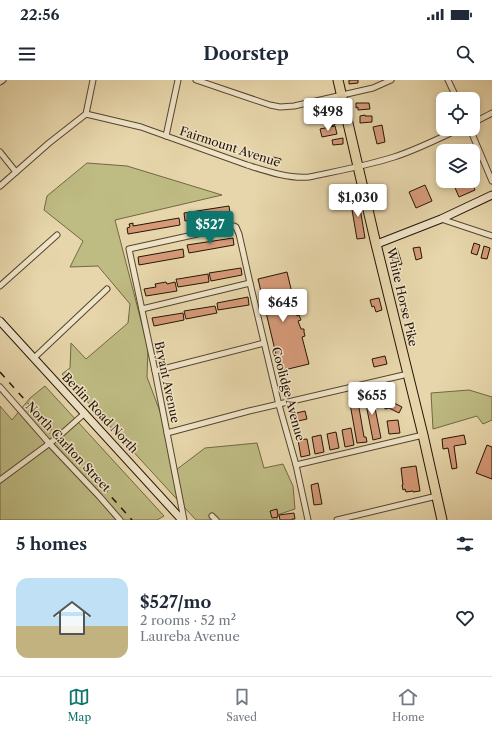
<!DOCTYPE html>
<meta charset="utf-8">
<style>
:root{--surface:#fff;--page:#f2f2f3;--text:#1f2937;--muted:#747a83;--line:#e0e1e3;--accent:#0f766e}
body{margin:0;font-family:"Libre Caslon Text",serif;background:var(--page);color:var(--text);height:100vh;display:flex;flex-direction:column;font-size:15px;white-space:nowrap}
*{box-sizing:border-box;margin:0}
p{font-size:13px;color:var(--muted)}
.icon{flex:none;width:22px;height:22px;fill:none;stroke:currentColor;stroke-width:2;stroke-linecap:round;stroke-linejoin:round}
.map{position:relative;height:440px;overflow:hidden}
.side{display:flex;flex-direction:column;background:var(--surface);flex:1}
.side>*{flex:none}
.buttons{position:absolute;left:436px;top:12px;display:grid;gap:8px}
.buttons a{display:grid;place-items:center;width:44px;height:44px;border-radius:8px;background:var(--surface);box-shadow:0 2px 6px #0003;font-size:20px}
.price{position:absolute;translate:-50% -34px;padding:0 9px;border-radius:4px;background:#fff;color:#222;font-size:13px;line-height:26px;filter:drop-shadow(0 1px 2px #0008)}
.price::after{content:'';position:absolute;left:50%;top:24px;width:12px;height:9px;margin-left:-6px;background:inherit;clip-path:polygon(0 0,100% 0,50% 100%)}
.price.current{background:var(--accent);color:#fff}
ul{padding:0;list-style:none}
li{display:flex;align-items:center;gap:12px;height:100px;padding:0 16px}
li+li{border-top:1px solid var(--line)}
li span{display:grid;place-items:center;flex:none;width:112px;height:80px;border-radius:12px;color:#555}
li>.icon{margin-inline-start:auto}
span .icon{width:48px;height:48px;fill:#fffc;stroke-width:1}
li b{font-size:17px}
h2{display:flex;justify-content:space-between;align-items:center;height:48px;padding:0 16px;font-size:17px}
.status{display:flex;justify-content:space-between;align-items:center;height:28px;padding:0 20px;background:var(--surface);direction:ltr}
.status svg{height:11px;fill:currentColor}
header{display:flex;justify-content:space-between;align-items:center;height:52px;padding:0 16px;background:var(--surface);font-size:18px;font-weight:800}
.menu{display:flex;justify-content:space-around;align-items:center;height:56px;border-top:1px solid var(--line);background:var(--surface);font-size:11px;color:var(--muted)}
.menu a{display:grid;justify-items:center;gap:2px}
.menu .current{color:var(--accent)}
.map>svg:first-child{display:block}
.green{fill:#bebb83;stroke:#726844}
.building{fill:#d69a79;stroke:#261505}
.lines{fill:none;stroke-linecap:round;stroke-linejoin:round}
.street-casing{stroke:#56452e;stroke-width:7}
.secondary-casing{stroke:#261505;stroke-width:9}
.highway-casing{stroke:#261505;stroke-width:11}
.street{stroke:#efe4c8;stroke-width:5}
.secondary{stroke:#efe4c8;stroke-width:7}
.highway{stroke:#e7d6ab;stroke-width:9}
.rail{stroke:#261505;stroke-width:1.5;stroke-dasharray:7 7;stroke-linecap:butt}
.labels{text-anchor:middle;stroke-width:3;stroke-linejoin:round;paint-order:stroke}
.street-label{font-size:12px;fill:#261505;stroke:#efe4c8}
</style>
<div class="status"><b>22:56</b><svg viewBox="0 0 49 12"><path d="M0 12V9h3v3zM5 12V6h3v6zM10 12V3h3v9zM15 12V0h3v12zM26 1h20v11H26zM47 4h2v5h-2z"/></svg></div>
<header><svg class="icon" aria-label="menu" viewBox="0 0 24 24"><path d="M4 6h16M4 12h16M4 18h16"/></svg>Doorstep<svg class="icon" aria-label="search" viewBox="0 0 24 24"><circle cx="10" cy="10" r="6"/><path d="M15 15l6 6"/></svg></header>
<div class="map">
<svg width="492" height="440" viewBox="0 0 492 440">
<rect width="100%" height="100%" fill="#e7d6ab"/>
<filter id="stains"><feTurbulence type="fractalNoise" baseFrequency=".005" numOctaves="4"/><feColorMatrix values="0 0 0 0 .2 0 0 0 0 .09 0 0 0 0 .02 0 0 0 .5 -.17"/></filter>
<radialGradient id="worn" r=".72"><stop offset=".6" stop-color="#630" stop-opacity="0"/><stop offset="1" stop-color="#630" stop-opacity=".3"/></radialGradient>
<!-- green -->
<g class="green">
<polygon points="87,83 127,86 222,115 115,140 148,268 147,297 165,345 176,390 205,368 257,363 264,388 283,384 293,406 295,429 277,435 277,440 196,440 62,294 70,288 71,263 86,279 128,243 130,224 98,186 70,187 83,161 44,130 47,116"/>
<polygon points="45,306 164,436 157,440 0,440 0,326 12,340 30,318"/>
<polygon points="469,310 492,317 492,340 483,344 477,336 433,349 431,313"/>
</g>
<!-- building -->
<g class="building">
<polygon points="349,0 358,0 358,3 349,4"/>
<polygon points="356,23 369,23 370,29 358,30 358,27 356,28"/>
<polygon points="335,35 337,40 334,41 335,45 327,47 325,38"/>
<polygon points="365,35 365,36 372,36 372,42 360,43 360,36"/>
<polygon points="382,45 385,62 377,64 373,47"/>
<polygon points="335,46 337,54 322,57 320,49"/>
<polygon points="343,58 343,64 333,65 332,60"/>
<polygon points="273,77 281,79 280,84 272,82"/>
<polygon points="452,101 471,101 475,110 459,117"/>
<polygon points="425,105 432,121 416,128 409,112"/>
<polygon points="358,116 365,158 357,159 350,118"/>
<polygon points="229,126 230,133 185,141 184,133"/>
<polygon points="179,138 180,145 128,154 127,148 130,147 129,144 133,143 133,146"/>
<polygon points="233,158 234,165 189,173 187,165"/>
<polygon points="474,163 480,165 477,175 471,173"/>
<polygon points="484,166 490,168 487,179 481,178"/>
<polygon points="420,167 422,178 416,180 413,168"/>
<polygon points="397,168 402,184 394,186 390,170"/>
<polygon points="183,169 184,177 139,185 138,177"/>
<polygon points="241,188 242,195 211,201 209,193"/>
<polygon points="287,192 292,213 279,216 281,227 294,223 297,236 299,235 301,240 298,241 301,249 304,249 304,252 305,256 302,257 309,284 280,291 258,199"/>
<polygon points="208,194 209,202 178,207 176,199 178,199"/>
<polygon points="166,202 167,204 175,202 177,211 146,216 144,209 156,207 155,204"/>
<polygon points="292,213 294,223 281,227 279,216"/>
<polygon points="248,217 249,225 218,230 217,223"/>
<polygon points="379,218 382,230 376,232 374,226 372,227 370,220"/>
<polygon points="215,226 217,233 186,239 184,231"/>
<polygon points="183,233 184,240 154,246 152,238"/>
<polygon points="385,276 387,284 374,287 372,279"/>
<polygon points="390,311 392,322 402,327 399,333 389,328 385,329 383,312"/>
<polygon points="372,313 381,358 373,360 365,319 363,319 362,315"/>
<polygon points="357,316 364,357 366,357 367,362 357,363 349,318"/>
<polygon points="305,331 307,339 294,342 292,334"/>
<polygon points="398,340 400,353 389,354 387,341"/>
<polygon points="351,348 354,365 345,367 342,350"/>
<polygon points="336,352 339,368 330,370 327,354"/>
<polygon points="321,355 324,372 315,374 312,357"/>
<polygon points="464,355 466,364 454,366 457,388 452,389 448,368 443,369 442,359"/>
<polygon points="307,359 310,375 301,377 298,360"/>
<polygon points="487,365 492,367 492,399 476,393"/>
<polygon points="416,386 420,411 413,412 413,411 406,412 405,409 403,410 402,405 403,405 401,388"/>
<polygon points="318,403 322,424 314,425 311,405"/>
<polygon points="277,429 278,437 272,438 270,431"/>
<polygon points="294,433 295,439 292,439 292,440 280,440 279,435"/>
</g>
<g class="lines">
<!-- street casing -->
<g class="street-casing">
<g id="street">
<polyline points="196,0 270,25 280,27 294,26 373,8 391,0"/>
<polyline points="448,0 457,19"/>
<polyline points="0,2 3,0"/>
<path d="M86 34 141 47 247 85C266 91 289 99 309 97 337 91 366 86 394 77 416 70 438 59 459 49"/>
<polyline points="473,43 492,33"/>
<polyline points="470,49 492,101"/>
<polyline points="166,56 178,0"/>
<polyline points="0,72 16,92"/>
<polyline points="0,106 49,63 86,34 93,0"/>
<polyline points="441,139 492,156"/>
<polyline points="0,206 57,155"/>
<polyline points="142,229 250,203"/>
<polyline points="34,278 107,209"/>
<polyline points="155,291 264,263"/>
<polyline points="0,307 49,363 100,417 120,440"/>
<polyline points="167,353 249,331 408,294"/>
<polyline points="296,385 423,355"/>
<polyline points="0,400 58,357 85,333"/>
<polyline points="212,436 216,440"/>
<polyline points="184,440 155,291 129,169 234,146 236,147 239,154 250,203 279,325 296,385 308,440"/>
<polyline points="337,440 437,416"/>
</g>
</g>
<!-- secondary casing -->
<g class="secondary-casing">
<g id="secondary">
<polyline points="377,164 441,139 492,115"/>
<polyline points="0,241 182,440"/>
</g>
</g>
<!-- highway casing -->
<g class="highway-casing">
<polyline id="highway" points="338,0 375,160 423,355 442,440"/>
</g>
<!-- street -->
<use href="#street" class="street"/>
<!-- secondary -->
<use href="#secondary" class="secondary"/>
<!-- highway -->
<use href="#highway" class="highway"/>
<!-- rail -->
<polyline class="rail" points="0,292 132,440"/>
</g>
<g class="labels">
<!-- street labels -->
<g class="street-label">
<text transform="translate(230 67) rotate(18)" y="4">Fairmount Avenue</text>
<text transform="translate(402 217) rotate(77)" y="4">White Horse Pike</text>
<text transform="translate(167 302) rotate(78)" y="4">Bryant Avenue</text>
<text transform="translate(288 314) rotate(75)" y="4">Coolidge Avenue</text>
<text transform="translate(100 333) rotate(47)" y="4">Berlin Road North</text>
<text transform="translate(68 367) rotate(47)" y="4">North Carlton Street</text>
</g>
</g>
<rect width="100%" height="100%" filter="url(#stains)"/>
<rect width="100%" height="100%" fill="url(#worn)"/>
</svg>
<div class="buttons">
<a><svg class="icon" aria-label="locate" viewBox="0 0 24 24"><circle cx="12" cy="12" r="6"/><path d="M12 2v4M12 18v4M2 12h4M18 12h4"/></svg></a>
<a><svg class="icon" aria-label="layers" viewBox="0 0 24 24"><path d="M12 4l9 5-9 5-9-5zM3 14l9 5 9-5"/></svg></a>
</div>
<b class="price" style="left:328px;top:52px">$498</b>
<b class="price" style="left:358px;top:138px">$1,030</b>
<b class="price current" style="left:210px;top:165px">$527</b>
<b class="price" style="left:283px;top:243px">$645</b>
<b class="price" style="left:372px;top:336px">$655</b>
</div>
<section class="side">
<h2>5 homes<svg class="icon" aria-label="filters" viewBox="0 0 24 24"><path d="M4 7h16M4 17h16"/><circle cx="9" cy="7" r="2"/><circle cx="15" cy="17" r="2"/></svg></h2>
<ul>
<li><span style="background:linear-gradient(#bfe0f5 60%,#c2b280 0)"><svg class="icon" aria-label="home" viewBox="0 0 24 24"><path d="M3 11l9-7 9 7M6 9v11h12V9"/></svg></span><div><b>$527/mo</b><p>2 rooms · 52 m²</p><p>Laureba Avenue</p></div><svg class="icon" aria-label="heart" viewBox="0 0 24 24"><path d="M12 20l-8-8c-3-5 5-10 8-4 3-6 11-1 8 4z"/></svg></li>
</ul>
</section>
<nav class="menu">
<a class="current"><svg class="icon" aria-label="map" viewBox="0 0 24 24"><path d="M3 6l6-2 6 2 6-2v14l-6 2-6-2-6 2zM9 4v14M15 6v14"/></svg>Map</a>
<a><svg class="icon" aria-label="saved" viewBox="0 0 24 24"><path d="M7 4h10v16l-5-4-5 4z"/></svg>Saved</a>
<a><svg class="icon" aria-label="home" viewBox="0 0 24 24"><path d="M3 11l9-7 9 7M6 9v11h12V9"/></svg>Home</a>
</nav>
